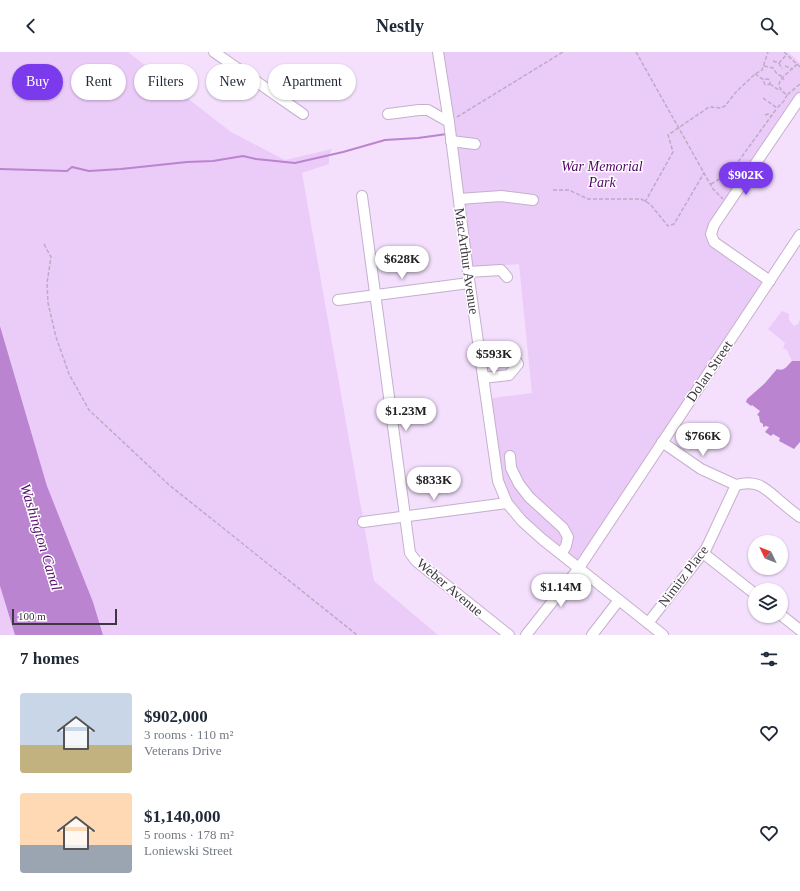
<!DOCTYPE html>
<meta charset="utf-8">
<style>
:root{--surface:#fff;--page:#f6f6f7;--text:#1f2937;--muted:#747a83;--accent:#7c3aed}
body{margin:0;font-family:"Times New Roman",serif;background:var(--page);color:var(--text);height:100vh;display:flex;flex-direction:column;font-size:15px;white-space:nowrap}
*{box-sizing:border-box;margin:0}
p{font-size:13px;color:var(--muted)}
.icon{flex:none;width:22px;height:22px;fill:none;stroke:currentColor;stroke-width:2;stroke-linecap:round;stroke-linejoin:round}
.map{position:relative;height:583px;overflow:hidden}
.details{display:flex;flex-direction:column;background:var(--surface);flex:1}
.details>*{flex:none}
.top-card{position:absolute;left:12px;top:12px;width:400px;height:36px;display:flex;gap:8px}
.needle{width:26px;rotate:313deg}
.tools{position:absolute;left:748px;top:483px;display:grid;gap:8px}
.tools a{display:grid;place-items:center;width:40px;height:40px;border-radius:50%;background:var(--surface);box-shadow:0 1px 3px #0004;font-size:20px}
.scale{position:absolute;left:12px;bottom:10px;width:105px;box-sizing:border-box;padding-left:4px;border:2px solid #3e3742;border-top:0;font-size:11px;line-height:14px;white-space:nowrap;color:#3e3742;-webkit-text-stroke:3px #fff;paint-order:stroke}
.price{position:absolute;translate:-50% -34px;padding:0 9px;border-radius:14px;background:#fff;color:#222;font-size:13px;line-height:26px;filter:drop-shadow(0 1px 2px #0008)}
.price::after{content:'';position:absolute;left:50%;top:24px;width:12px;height:9px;margin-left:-6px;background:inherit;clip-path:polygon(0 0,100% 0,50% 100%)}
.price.selected{background:var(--accent);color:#fff}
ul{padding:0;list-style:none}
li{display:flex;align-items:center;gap:12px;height:100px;padding:0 20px}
li span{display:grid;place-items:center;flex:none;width:112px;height:80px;border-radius:4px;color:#555}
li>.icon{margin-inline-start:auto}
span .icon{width:48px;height:48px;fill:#fffc;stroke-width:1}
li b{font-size:17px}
h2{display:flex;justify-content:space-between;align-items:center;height:48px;padding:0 20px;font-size:17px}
.tag{padding:0 14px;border-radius:18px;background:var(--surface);box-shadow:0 1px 3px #0004;font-size:14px;line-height:36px}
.tag.selected{background:var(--accent);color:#fff}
header{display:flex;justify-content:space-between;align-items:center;height:52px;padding:0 20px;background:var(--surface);font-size:18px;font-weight:800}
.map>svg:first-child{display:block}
.green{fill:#ebcbf8}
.water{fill:#bb84d1}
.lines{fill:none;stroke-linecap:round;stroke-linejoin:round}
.stream{stroke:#bb84d1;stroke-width:2}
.minor-casing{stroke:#c4b0cc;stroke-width:12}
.path{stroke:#bcacc4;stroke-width:1.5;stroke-dasharray:4 2;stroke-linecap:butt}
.minor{stroke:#fff;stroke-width:10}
.labels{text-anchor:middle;stroke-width:3;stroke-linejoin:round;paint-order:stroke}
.park-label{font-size:14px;font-style:italic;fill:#500467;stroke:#fff}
.street-label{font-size:14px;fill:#3e3742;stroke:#fff}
.water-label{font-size:15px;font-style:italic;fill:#58106f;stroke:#fff}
</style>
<header><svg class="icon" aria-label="back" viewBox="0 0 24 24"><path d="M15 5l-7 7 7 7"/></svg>Nestly<svg class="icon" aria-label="search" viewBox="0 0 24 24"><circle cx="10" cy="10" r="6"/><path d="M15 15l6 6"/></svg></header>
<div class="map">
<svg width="800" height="583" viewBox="0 0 800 583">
<rect width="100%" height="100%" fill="#f4e0fd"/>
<!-- green -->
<g class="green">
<polygon points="0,0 128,0 231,80 285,108 332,97 329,104 329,112 302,121 374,529 438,583 103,583 93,550 47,434 0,274"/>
<polygon points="438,0 788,0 800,11 800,46 711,183 770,229 579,516 507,451 486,347 532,341 519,212 467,217"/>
<polygon points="782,259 789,262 789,268 794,274 798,272 800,267 800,309 792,309 787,298 783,296 785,291 768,277"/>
<polygon points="0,534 15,583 0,583"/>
</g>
<!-- water -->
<g class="water">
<polygon points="0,274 47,434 93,550 103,583 15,583 0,534"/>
<path d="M792 309H800V390L794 397 779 389 780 386 773 382 771 384 765 380 769 375 766 374 763 375V372L760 370 759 364 757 363 760 359 752 353 751 354 746 350 747 347 765 331 777 317C784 320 787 314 792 309Z"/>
</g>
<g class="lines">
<!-- stream -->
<polyline class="stream" points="0,117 67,119 72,115 89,119 121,117 187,110 213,109 243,104 256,107 295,111 343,100 385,88 418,86 447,82"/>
<!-- minor casing -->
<g class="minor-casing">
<g id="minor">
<polyline points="214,0 303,62"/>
<polyline points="438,0 449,70 468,220 498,429 507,451 522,469 542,487 663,583"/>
<polyline points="388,62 419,58 428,58 449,70"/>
<polyline points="451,89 475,92"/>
<polyline points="362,144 410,501 416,509 509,583"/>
<polyline points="459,147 501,144 533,148"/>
<polyline points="468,220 501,218 507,225"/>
<polyline points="770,229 714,190 711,182 714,173 800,46"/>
<polyline points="338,248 469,231"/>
<polyline points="483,326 509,323 518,312 517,310"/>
<path d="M662 390 701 417 736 433C757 427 765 436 780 449 787 455 793 460 800 465"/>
<polyline points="510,404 511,416 519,432 529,445 563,476 568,485 566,494 561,502"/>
<polyline points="363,470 507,451"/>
<polyline points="703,501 755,542"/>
<polyline points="781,563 800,578"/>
<polyline points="648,571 706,497 736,433"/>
<polyline points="526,583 579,516 800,183"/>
<polyline points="592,583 619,548"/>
</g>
</g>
<!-- path -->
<g class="path">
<polyline points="636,0 704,121 713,137 723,147"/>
<polyline points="784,0 800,15"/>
<polyline points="773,9 779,11 787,2"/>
<polyline points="779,11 782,17"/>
<path d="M797 12C788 23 768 30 787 43L800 32"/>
<polyline points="764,14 773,16 777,22 781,24 784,28"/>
<polyline points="785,14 793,17"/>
<polyline points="755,22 764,28"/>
<circle cx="767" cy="30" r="3"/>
<polyline points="770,32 780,39"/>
<polyline points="763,46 777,56 784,49 787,43"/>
<polyline points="765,63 768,62 772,64"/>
<polyline points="457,65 563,0"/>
<polyline points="711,132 730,121 777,56"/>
<polyline points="553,138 569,138 588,147 641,147 650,152 668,174 674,172 704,121"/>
<polyline points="645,150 673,100 668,83 709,55 721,56 725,54 736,40 755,22 762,18 768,0"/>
<polyline points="44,192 51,205 47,231 48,251 56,285 69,322 89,358 168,432 357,583"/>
</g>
<!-- minor -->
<use href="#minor" class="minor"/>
</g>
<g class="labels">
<!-- park labels -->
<g class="park-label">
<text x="602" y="119">War Memorial<tspan x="602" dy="16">Park</tspan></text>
</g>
<!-- street labels -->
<g class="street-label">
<text transform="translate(467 209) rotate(82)" y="5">MacArthur Avenue</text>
<text transform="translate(709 319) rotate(-56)" y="5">Dolan Street</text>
<text transform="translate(683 524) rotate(-53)" y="5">Nimitz Place</text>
<text transform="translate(450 535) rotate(40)" y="5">Weber Avenue</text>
</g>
<!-- water labels -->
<g class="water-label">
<text transform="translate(41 485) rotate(73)" y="5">Washington Canal</text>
</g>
</g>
</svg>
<div class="tools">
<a><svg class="needle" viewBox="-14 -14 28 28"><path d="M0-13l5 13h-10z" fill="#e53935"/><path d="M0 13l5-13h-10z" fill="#747a83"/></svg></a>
<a><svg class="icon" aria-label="layers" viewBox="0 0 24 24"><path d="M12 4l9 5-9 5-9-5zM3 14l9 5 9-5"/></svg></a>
</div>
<div class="scale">100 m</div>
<b class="price selected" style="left:746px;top:144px">$902K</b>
<b class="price" style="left:402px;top:228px">$628K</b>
<b class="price" style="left:494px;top:323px">$593K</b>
<b class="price" style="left:406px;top:380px">$1.23M</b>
<b class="price" style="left:703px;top:405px">$766K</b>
<b class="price" style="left:434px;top:449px">$833K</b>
<b class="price" style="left:561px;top:556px">$1.14M</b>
<div class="top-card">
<a class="tag selected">Buy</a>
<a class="tag">Rent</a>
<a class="tag">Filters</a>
<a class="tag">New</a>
<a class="tag">Apartment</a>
</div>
</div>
<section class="details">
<h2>7 homes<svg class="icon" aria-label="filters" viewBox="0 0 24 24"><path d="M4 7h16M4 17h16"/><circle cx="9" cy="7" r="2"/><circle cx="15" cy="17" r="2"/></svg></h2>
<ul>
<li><span style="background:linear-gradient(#c9d6e8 65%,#c2b280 0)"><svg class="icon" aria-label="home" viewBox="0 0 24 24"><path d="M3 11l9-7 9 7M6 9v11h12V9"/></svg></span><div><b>$902,000</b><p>3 rooms · 110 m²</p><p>Veterans Drive</p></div><svg class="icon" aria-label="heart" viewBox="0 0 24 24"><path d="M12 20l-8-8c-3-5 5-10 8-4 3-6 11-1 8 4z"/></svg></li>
<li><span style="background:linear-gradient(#ffd9b3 65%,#9aa5b1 0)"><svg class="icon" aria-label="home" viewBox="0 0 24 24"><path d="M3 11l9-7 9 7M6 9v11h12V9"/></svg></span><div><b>$1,140,000</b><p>5 rooms · 178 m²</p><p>Loniewski Street</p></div><svg class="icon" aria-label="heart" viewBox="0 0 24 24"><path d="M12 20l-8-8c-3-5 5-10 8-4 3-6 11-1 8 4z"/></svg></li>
</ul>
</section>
